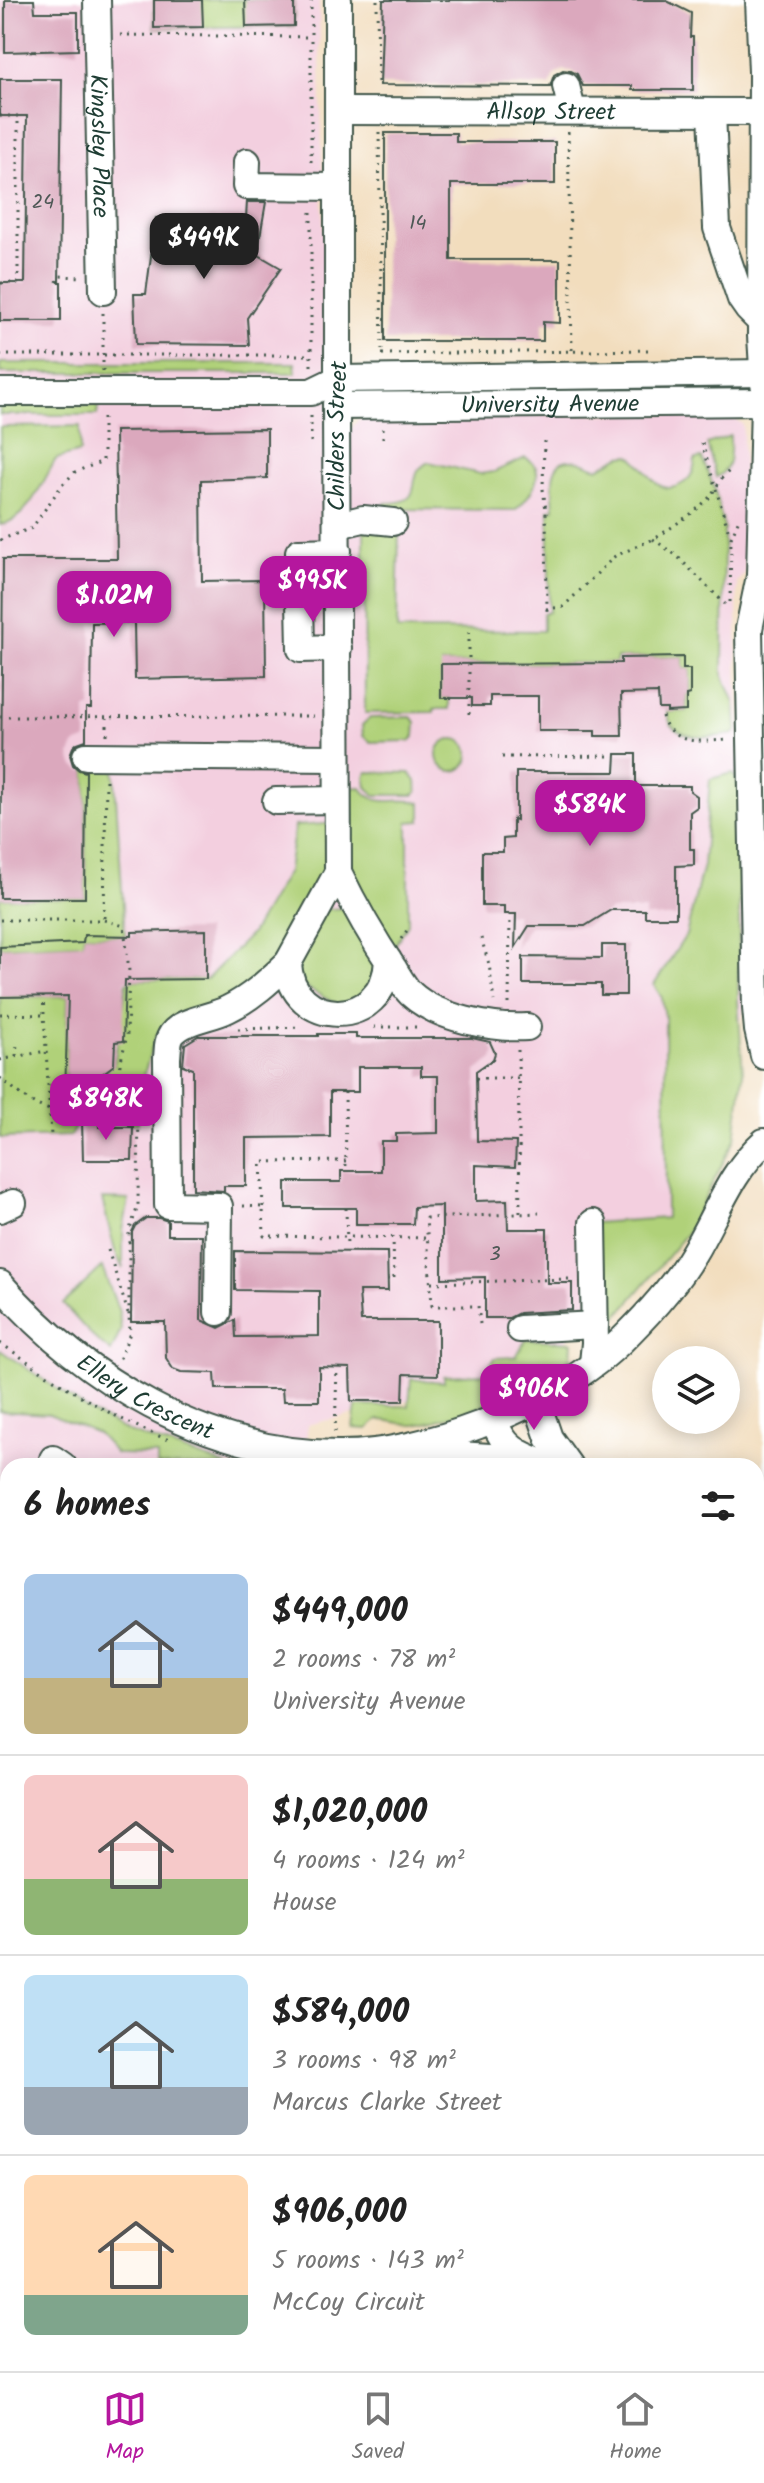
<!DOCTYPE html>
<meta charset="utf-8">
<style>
:root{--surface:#fff;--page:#f6f6f6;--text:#222;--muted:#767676;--line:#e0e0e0;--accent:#b5179e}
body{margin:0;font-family:Kalam,sans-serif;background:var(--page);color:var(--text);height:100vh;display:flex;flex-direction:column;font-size:30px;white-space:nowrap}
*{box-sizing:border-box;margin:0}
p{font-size:26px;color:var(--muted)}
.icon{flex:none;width:44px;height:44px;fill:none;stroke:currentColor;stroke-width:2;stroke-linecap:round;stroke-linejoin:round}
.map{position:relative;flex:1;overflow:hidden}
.details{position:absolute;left:0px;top:1458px;width:764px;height:914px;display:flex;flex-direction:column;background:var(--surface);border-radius:24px 24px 0 0;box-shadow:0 4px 20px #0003}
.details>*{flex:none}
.fabs{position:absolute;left:652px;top:1346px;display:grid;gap:16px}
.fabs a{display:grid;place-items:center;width:88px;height:88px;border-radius:50%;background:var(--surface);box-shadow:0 4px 20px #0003;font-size:40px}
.price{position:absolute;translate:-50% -68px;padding:0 18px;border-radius:16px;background:var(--accent);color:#fff;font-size:26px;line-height:52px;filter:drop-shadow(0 2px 4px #0008)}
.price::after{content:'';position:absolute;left:50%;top:48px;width:24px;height:18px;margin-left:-12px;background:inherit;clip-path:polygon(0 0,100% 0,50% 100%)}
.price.active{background:#222;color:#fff}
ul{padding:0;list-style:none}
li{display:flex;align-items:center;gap:24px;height:200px;padding:0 24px}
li+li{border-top:2px solid var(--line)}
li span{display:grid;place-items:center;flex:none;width:224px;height:160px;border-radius:12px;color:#555}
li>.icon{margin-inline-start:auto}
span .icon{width:96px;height:96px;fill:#fffc;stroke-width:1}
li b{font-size:34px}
h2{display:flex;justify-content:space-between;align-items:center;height:96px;padding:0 24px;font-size:34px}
.tab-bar{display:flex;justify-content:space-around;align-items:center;height:112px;border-top:2px solid var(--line);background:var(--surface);font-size:22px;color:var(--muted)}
.tab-bar a{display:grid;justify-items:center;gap:4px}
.tab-bar .active{color:var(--accent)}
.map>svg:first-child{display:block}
.built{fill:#f3cfdf}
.green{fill:#b0d179;stroke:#688756;stroke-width:2}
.building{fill:#dba8bd}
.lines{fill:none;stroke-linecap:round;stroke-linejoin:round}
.minor-casing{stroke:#3f5549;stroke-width:30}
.path{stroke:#3f5549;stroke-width:3;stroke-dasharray:2 6;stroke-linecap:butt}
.minor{stroke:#fff;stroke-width:26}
.labels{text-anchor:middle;stroke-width:6;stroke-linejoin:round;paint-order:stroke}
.number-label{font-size:20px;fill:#4e5856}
.street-label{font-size:24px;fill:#1f3d34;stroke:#fff}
</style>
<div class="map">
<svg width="764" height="2371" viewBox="0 0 764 2371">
<rect width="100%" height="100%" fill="#fff"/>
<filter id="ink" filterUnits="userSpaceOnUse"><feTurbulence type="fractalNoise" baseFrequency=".0125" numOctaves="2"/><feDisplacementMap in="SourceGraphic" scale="16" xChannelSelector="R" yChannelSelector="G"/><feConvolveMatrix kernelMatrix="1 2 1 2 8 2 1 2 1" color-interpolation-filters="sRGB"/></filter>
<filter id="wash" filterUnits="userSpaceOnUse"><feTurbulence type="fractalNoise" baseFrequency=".006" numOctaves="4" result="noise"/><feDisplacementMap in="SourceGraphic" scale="32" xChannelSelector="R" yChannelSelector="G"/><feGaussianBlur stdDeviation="1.8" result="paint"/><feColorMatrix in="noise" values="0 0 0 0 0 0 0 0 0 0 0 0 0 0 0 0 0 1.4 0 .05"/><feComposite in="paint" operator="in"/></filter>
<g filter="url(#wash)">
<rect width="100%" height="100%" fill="#f2ddbd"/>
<!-- built -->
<polygon class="built" points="0,0 319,0 326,362 349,431 358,420 368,415 730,414 743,425 745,573 737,582 737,667 749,989 688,1232 530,1372 307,1425 307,1466 8,1466 8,2364 756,2364 756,1981 764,1972 764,2371 0,2371"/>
<!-- green -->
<g class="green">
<polygon points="154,0 294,0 294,26 154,28"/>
<polygon points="0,363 295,363 296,373 0,373"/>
<polygon points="0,404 98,405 97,415 0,415"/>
<path d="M80 426V452L56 459C43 481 28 520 0 525V427Z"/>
<path d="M730 436C730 452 733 469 716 477L707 444Z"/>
<path d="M629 455C647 462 654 503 685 482 693 476 695 468 695 459L702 458 715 490 724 528 723 674 735 703 737 729 734 734C710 738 671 743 667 712L686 711V695L690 694V669H683V657L617 658 616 663 442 664 441 698H449V709H434V712L365 713 364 528H399L397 630 543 631V613L549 612V510L554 509C553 492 547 458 572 460 581 460 589 466 598 468L621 456Z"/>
<path d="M525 458C551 469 529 499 515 510L385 509V503C432 503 400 476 429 462L480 474 494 472Z"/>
<polygon points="411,717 416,722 415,736 410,741 371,742 363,736 362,725 370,718"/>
<circle cx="453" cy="755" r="16"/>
<polygon points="114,766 125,936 84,935 83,943 0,947 0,898 85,898 86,767"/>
<polygon points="368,772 410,773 416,781 417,792 414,795 375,795 367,787 365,776"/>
<polygon points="733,773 741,788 738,1001 743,1074 735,1139 688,1232 595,1343 593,1223 666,1218 665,1017 662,998 654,985 686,935 703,865 710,779"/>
<path d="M361 787C377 811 398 795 421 803V821L408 822V924L393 948 355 883 348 858 346 788Z"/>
<polygon points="338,823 318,910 355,907 388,960 351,1012 292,980 156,1035 141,1084 138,1124 79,1120 70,1136 0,1138 0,997 68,996 65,1101 78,1093 85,1092 85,1087 107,1071 107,1065 114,1065 127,983 132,980 207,979 251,934 288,871 295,826"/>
<polygon points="102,1199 129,1200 123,1230 123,1269 115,1251"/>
<polygon points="102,1267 119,1312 121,1330 111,1352 93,1337 63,1304"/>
<path d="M526 1339 572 1342 571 1358C522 1388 472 1415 415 1425 405 1426 390 1419 378 1420L367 1429 353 1428 356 1406H409L411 1379 444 1382V1376L484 1374 495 1358 516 1357Z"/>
<polygon points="0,1350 95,1415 129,1432 228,1466 157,1466 157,1455 116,1454 97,1433 49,1414 0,1411"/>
<polygon points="756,1691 764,1718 764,1879 756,1906"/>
</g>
<g id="blocks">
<!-- building -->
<g class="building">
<polygon points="5,0 34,0 35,12 78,12 78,50 5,52"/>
<polygon points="154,0 202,0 203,27 154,28"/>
<polygon points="245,0 294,0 294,26 246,27"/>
<polygon points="383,0 665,0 691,13 690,37 693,37 693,90 632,90 632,86 583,86 577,74 571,71 563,70 554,75 550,86 380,85"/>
<polygon points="0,79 62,79 59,282 61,282 61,321 0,321 0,283 25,283 27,116 0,116"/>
<polygon points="385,133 456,133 456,142 555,142 555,184 451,184 451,260 560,260 560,323 543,322 543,341 385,341"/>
<polygon points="247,202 266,202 257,254 281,268 247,318 249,345 136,344 134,294 146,294 156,218 246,218"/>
<polygon points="267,429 267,478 201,480 202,581 265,580 266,676 135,679 134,622 92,623 91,708 86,708 86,740 77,743 73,747 70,755 73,765 79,770 86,772 85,898 0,898 3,559 117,559 115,431"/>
<polygon points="683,657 683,669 690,669 690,694 686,695 686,711 667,712 667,709 659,709 658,693 621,694 622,736 595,736 595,731 538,731 538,696 490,696 490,706 472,706 472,698 441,698 441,664 621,663 621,658"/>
<polygon points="616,754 636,754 636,786 690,786 690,791 697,796 697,807 690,812 690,849 694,849 694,865 676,866 676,917 645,917 645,910 611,910 585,926 529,926 515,948 516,914 504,914 504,906 482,906 482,852 503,852 503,839 513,838 513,819 516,820 516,772 615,772"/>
<polygon points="206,930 206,979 125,980 123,1041 115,1042 114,1065 85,1087 85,1092 65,1094 68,996 0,997 0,947 83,943 84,935 132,936 132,932"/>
<polygon points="602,945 626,945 626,995 601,995 601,984 523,984 523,957 602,958"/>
<polygon points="318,1034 356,1034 356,1038 472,1038 490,1042 495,1053 493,1059 476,1071 477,1141 516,1142 515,1167 476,1165 476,1201 507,1200 508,1229 547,1229 547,1283 572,1283 572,1310 519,1313 509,1318 485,1318 485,1277 442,1278 442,1206 414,1207 413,1224 356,1224 356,1208 286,1208 286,1182 341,1182 341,1171 381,1171 381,1141 396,1141 396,1134 438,1133 438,1076 421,1076 421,1067 358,1067 358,1092 330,1092 330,1137 246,1138 246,1186 224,1186 224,1191 193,1189 193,1069 183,1065 185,1044 198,1036 318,1036"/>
<polygon points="82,1120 99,1120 99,1127 133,1127 132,1160 83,1160"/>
<polygon points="146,1218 159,1218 168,1221 168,1235 202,1235 201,1320 219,1328 235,1320 236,1337 319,1336 319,1291 235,1290 235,1251 387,1252 388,1291 359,1291 361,1321 438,1321 438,1375 404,1374 403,1401 351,1401 350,1368 319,1367 319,1401 283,1401 282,1389 216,1389 215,1373 181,1372 173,1369 166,1358 165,1322 131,1322 132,1232 135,1226"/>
</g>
</g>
</g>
<g filter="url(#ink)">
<use href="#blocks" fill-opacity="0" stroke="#3f5549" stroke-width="2"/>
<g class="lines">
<!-- minor casing -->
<g class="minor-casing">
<g id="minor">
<path id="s1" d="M97 0 103 291"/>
<polyline points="759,0 762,72 761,336 764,384"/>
<polyline points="566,86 572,110"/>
<path id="s2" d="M339 111 762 112"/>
<polyline points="712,112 717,228 741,299 748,309 761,322"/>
<polyline points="247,162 246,186 338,187"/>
<polyline points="0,392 311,392 338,379 764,373"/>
<path id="s3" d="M336 406 764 402"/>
<polyline points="338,525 363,519 393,522"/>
<polyline points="338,551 299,552 301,649 338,648"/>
<polyline points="760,576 749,629 756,1008 758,1030 764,1056"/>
<polyline points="762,590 760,576 764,402"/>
<polyline points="86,756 337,758"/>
<polyline points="276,801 336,800"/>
<path id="s4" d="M338 872 336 406 338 379V0"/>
<path d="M388 960C385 1031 291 1029 288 963L338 872C354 905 372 937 393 968 398 976 404 987 411 994 437 1018 492 1029 527 1027"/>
<polyline points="0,1209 13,1203"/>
<path id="s5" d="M0 1284C85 1381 205 1453 337 1454 382 1455 437 1441 479 1425 530 1407 590 1374 628 1334 652 1310 676 1283 693 1254 716 1216 730 1172 764 1142"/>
<path d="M218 1312 219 1206 168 1205 167 1058C168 1050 167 1041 172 1034 184 1019 211 1018 228 1009 251 998 270 980 288 963"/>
<polyline points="520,1329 595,1325"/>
<polyline points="593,1363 595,1343 593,1223"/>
<polyline points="536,1400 549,1438 569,1466"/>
<path d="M494 1420C504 1451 522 1455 550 1466"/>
<polyline points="411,1452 490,1457 531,1466"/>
<polyline points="53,1459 63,1466"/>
<polyline points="756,1590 764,1583"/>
<polyline points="756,1639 764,1645"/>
<polyline points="756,1663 764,1685"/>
<polyline points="0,1668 8,1671"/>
<polyline points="0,1792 8,1779"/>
<polyline points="756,1932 764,1913"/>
<polyline points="756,1958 764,1953"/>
<polyline points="0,2131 8,2130"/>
<polyline points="362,2364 363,2371"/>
<polyline points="654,2364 658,2371"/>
</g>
</g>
<!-- path -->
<g class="path">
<polyline points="311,0 311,166"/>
<polyline points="377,0 378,88"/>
<polyline points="120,35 311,37"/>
<polyline points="0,116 18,116 18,283 0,283"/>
<polyline points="379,132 382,356"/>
<polyline points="568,132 572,350"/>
<polyline points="57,282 59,276 83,277"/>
<polyline points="382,354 654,350"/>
<polyline points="0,355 311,355"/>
<polyline points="311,366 311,210"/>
<polyline points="103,371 103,311"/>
<polyline points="383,428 383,442"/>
<polyline points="544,441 543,489 546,510 547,613"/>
<polyline points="311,442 311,414"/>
<polyline points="702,443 728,529"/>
<polyline points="653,539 677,556 725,604"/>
<polyline points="0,540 32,528 62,485 75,472 103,461 103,415"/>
<polyline points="730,602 731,538 739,519"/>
<polyline points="546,609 563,607 615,556 656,538 695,511 710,497 722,478 732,468"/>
<polyline points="469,714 469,630"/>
<path d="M662 716C672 747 702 741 728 740"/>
<polyline points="0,717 316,716"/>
<polyline points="107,735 107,718"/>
<polyline points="502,757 612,756"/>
<polyline points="104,918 106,778"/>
<polyline points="0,920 104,920 124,926 129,971 127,1035 116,1082"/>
<polyline points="481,938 489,964 494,1001"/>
<polyline points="401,939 408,929"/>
<polyline points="43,996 51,1136"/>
<polyline points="509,1004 510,914"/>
<polyline points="0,1014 43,1015"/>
<polyline points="374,1027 418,1027"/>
<polyline points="238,1029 302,1027"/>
<polyline points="518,1050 520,1214"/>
<polyline points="16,1056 17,1043"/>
<polyline points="0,1060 46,1051"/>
<path d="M0 1078C19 1092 39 1113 63 1111L107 1079 135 1089 139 1095 138 1206 129 1232V1316"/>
<polyline points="476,1078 518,1078"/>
<polyline points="345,1092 346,1171"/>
<polyline points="243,1206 263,1207 264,1236 428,1238"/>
<polyline points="263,1207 261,1162 346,1161"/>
<polyline points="346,1208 347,1247"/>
<polyline points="108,1250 129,1316 130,1333 119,1360"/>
<polyline points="387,1279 394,1279 393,1237"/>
<polyline points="431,1283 571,1279"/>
<polyline points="480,1324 478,1306 432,1306 426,1218 539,1213"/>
<path d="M0 1343C57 1381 104 1415 169 1440"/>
<polyline points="335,1432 337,1368"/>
<polyline points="756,1747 764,1745"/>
<polyline points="0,1833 8,1837"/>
<polyline points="0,1931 8,1930"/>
<polyline points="756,2060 764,2043"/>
<polyline points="97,2364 104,2371"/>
<polyline points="12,2371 21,2364"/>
</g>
<!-- minor -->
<use href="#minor" class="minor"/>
</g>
</g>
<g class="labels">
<!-- number labels -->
<g class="number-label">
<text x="43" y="208">24</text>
<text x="418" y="229">14</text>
<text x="495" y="1260">3</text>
</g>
<!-- street labels -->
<g class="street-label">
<text dy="8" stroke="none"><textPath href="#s2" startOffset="212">Allsop Street</textPath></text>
<text dy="8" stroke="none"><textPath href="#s1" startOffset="146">Kingsley Place</textPath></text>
<text dy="8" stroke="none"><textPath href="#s3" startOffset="214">University Avenue</textPath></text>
<text dy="8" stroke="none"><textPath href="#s4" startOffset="436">Childers Street</textPath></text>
<text dy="8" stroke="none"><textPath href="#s5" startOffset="186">Ellery Crescent</textPath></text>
</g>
</g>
</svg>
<div class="fabs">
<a><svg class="icon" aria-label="layers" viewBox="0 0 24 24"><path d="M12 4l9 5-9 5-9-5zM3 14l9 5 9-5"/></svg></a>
</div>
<b class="price active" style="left:204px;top:281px">$449K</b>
<b class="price" style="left:313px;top:624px">$995K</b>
<b class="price" style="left:114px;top:639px">$1.02M</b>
<b class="price" style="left:590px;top:848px">$584K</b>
<b class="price" style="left:106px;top:1142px">$848K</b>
<b class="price" style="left:534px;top:1432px">$906K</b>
<section class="details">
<h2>6 homes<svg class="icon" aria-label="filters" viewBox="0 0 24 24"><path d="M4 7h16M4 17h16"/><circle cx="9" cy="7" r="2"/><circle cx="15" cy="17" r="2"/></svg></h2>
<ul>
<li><span style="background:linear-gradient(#a9c7e8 65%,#c2b280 0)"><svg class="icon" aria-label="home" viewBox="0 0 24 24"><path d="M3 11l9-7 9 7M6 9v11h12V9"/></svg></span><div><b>$449,000</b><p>2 rooms · 78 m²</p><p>University Avenue</p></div></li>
<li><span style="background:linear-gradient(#f6c9c9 65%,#8fb573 0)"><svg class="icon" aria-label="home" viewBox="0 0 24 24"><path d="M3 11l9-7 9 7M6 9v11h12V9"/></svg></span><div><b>$1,020,000</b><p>4 rooms · 124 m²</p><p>House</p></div></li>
<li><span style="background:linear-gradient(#bfe0f5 70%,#9aa5b1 0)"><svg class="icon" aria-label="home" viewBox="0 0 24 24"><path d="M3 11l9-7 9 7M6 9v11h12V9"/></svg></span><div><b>$584,000</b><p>3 rooms · 98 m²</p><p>Marcus Clarke Street</p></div></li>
<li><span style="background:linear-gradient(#ffd9b3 75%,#7fa58c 0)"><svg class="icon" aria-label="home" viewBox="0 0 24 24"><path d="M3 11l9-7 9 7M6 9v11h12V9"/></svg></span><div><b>$906,000</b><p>5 rooms · 143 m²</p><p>McCoy Circuit</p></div></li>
</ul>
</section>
</div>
<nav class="tab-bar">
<a class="active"><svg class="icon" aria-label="map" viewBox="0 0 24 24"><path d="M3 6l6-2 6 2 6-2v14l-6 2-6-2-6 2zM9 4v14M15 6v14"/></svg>Map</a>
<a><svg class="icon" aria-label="saved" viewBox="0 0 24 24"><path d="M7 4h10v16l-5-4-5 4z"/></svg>Saved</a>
<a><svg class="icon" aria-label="home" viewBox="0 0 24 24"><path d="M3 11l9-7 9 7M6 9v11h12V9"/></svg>Home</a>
</nav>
